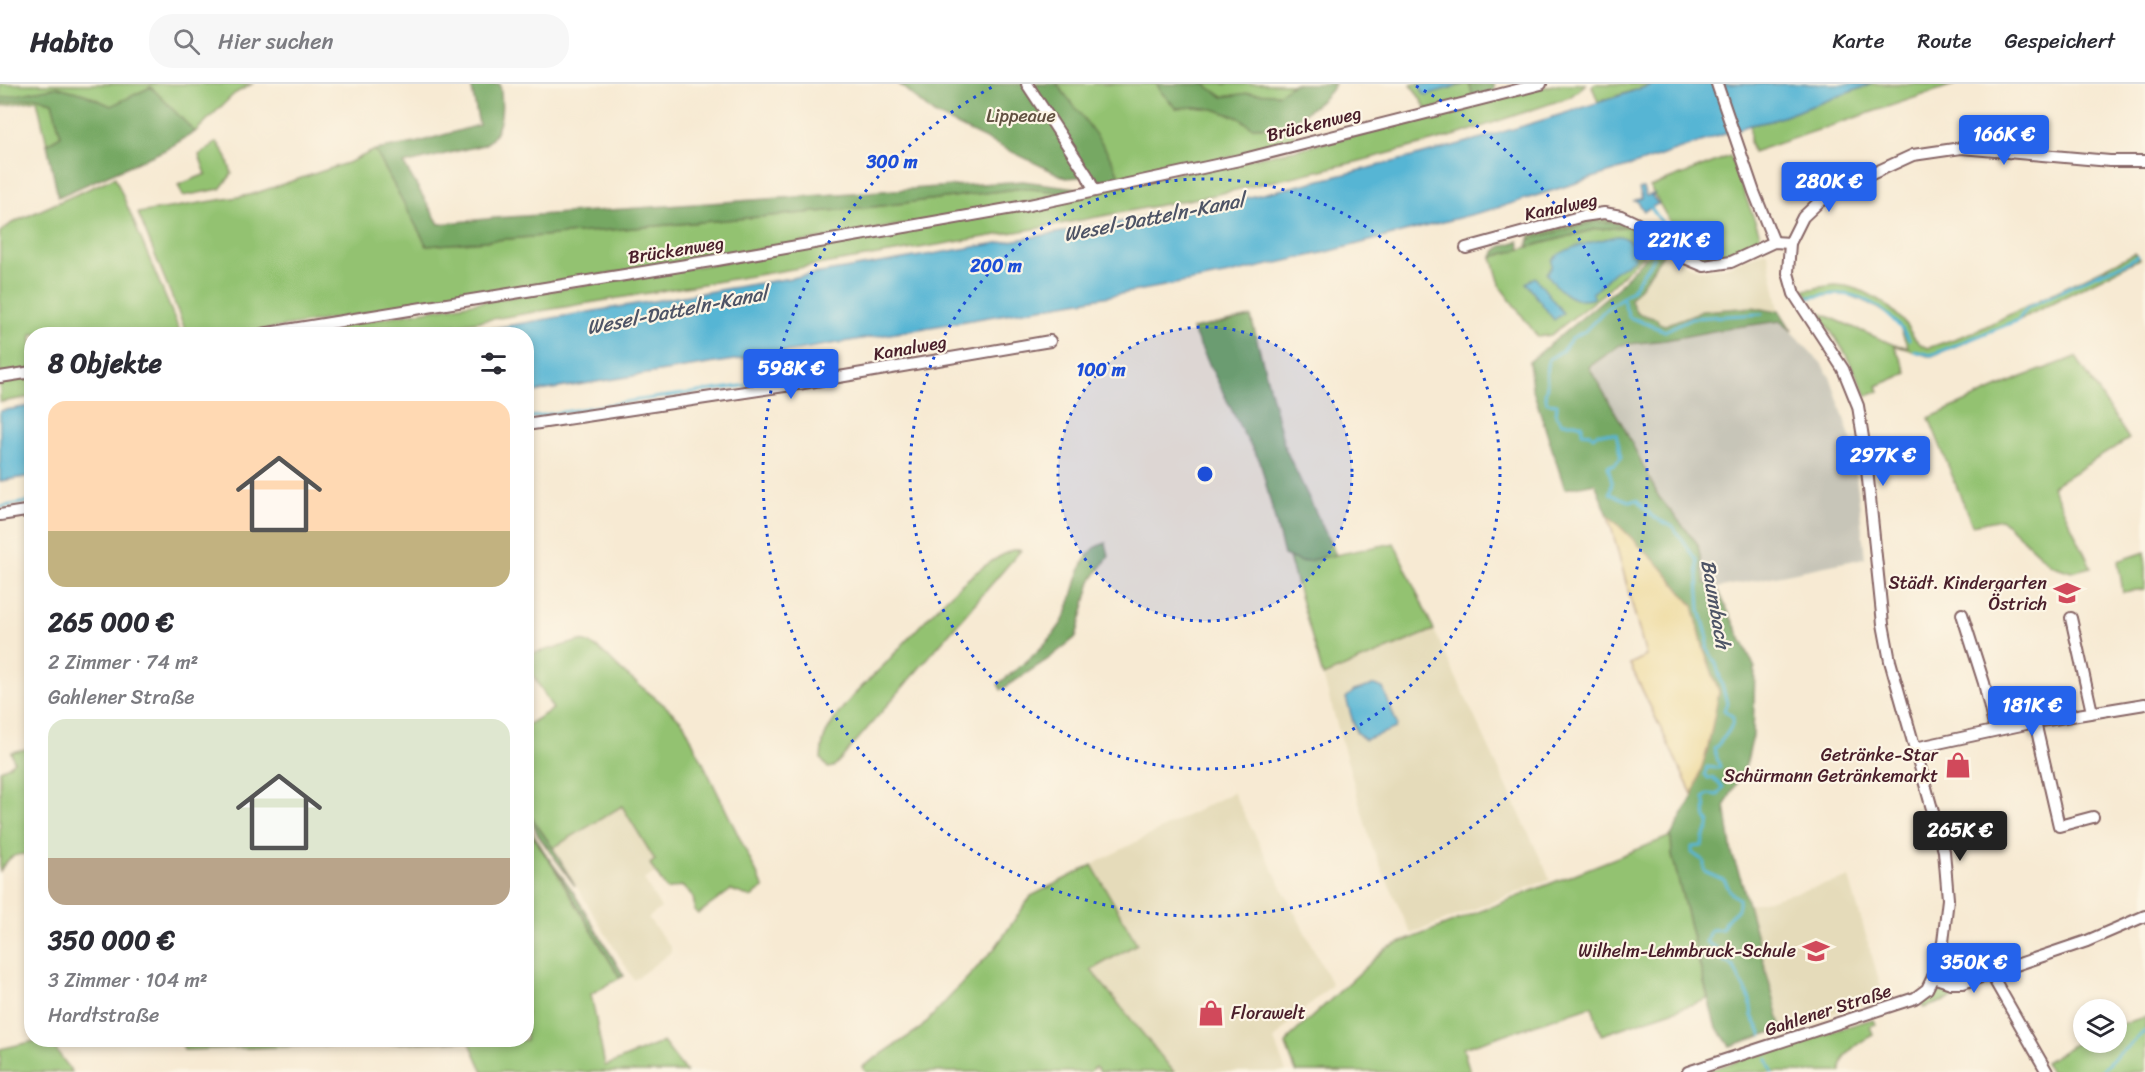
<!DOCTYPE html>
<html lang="de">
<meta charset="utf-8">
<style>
:root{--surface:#fff;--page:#f7f7f7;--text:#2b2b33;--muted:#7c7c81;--line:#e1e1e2;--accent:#2563eb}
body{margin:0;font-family:Sriracha,sans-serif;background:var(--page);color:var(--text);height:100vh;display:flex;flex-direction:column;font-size:22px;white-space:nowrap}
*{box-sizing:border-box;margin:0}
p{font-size:20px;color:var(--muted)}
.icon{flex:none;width:33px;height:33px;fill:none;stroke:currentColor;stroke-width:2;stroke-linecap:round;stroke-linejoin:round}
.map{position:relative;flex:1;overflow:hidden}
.panel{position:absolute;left:24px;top:243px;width:510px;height:720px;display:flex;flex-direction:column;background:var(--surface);border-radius:24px;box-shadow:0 3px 9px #0003}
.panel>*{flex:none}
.fabs{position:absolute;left:2073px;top:915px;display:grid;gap:12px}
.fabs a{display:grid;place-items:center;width:54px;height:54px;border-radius:50%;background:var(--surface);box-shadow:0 3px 9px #0003;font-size:30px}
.price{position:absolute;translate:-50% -51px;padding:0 14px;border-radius:6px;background:var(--accent);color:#fff;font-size:20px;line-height:39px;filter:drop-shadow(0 2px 3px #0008)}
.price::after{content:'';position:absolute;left:50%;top:36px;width:18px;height:14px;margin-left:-9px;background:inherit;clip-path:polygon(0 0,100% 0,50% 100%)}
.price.active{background:#222;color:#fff}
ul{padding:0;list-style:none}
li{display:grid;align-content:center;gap:12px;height:318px;padding:0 24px}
li span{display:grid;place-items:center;height:186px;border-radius:18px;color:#555}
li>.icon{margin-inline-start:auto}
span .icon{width:108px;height:108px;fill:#fffc;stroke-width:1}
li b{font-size:26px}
h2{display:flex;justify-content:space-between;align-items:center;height:72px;padding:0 24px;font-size:26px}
header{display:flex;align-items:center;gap:36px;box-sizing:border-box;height:84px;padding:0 30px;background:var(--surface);border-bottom:2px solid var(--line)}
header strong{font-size:28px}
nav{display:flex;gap:33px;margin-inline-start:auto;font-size:21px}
.search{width:420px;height:54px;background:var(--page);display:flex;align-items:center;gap:15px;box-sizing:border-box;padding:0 21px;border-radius:24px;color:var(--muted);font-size:22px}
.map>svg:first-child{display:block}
.built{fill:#e5dbba}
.industrial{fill:#c7c5b8}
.green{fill:#93c271;stroke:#6e704e;stroke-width:1.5}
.forest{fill:#76a863;stroke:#606447;stroke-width:1.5}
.sand{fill:#eeda9e;stroke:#9c7c64;stroke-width:1.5}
.water{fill:#56b5d4;stroke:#506a80;stroke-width:1.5}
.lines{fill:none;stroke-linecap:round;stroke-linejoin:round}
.stream{stroke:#56b5d4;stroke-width:3}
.street-casing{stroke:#876666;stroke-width:14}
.street{stroke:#fff;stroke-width:10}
.ring{fill:none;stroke:#1d4ed8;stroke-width:3;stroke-dasharray:3 6}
.labels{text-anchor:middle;stroke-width:4.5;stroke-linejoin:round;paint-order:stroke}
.park-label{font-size:18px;fill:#605040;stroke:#fcf5e5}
.street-label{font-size:18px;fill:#4a1f2b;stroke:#fcf5e5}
.poi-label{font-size:18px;fill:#4a1f2b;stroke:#fcf5e5;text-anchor:end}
.water-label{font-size:20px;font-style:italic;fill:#4e5466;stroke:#fcf5e5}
.centre{fill:#1d4ed8;stroke:#fcf5e5;stroke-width:3}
.ring-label{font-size:18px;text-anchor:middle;font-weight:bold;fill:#1d4ed8;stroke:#fcf5e5;stroke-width:4.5;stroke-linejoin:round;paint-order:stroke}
</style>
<header>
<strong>Habito</strong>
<div class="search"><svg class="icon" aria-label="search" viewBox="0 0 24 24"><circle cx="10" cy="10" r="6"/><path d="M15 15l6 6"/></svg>Hier suchen</div>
<nav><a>Karte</a><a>Route</a><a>Gespeichert</a></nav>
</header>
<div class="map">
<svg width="2145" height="988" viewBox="0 0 2145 988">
<rect width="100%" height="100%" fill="#fcf5e5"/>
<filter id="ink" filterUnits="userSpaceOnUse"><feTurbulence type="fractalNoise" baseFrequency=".0167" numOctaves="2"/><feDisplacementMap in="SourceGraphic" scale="12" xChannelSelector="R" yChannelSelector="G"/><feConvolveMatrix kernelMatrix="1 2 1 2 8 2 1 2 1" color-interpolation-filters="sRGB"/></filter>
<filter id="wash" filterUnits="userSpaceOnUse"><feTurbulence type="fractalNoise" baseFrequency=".008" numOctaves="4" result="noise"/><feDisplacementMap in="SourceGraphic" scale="24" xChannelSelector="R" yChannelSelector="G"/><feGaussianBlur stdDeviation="1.35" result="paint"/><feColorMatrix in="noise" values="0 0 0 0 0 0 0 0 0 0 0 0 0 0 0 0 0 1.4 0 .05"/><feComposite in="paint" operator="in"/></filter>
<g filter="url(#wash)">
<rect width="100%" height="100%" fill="#f7ead3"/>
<!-- built -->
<g class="built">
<polygon points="1665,167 1689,182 1703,186 1726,183 1765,167 1768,170 1779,226 1772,227 1753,223 1702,227 1665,241 1659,239 1657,235 1637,229 1630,215 1642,201"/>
<polygon points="1434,546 1550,795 1411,850 1372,763 1323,592"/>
<polygon points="1233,708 1332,901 1290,938 1274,956 1286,988 1174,988 1031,812"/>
<polygon points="622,721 655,777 651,780 656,788 644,796 661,824 648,834 671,864 671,868 634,896 553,764"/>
<polygon points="1849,794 1884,913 1783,945 1748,821"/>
</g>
<!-- industrial -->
<polygon class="industrial" points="1781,237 1821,279 1831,295 1853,362 1865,474 1717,504 1705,499 1698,460 1659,413 1621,338 1589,282 1620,261 1666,256 1729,244"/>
<!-- green -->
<g class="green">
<polygon points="0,0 252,0 234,10 195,48 144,7 111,22 87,11 44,16 52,18 61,52 47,60 37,16 0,22"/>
<polygon points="1057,0 1157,0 1161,8 1176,24 1195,23 1214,25 1239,34 1252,43 1289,42 1299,58 1163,88 1119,96 1119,90"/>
<polygon points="1183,0 1299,0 1278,10 1224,16"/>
<polygon points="1411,0 1419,0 1424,10 1469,0 1474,14 1427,26"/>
<polygon points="1557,0 1586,0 1570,13 1457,51 1360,77 1214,111 1039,144 403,250 284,250 731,177 1295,66"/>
<polygon points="1594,0 1654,0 1598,18 1592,2"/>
<polygon points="1872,0 1956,0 1753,68 1750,58 1750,41 1771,37"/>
<polygon points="217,58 226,71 232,90 220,105 183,112 178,101 206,90 199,71"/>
<polygon points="375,66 427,162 873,123 1024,104 1066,109 1014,121 787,161 239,250 187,250 138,129 250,111 350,78"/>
<path d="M1730 72 1760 150 1759 159C1738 170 1716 184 1692 175 1685 173 1678 166 1672 162L1676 149 1650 103Z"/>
<polygon points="115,93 181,250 32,250 31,285 0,290 0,148 12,139"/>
<polygon points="1600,134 1623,137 1644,150 1645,165 1647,167 1603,210 1551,251 1538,253 1501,204 1492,173 1596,145 1625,143 1581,141 1529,155 1532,150"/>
<path d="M2135 169 2139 175 2019 236 1932 272H1928L1894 261 1907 289 1877 302 1879 307 1867 312 1844 267 1818 228 1894 261 1908 263 1899 241 1887 230 1869 219 1848 211H1832L1809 214 1804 206C1815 205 1825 201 1836 201 1863 202 1890 220 1906 241 1913 251 1916 260 1928 264L1976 247Z"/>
<polygon points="2076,273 2129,355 2052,402 2091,483 2071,488 2051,481 2001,435 1972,441 1929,334 2017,295"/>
<polygon points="31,293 31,313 0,318 0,298"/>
<polygon points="1394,459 1434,546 1323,592 1289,473 1301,478"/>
<path d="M1013 466H1021L841 675 833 683 828 684 821 675C822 662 823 652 831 641 845 617 867 598 886 579 920 542 967 485 1013 466Z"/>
<polygon points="2145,468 2145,505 2123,508 2118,477"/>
<path d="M580 557C600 559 612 580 628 592 647 608 667 621 684 640L764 804 751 813 731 806 698 830 694 826C695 813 692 809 681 802L667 806 650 780 655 776 622 722 553 764 527 727V641L553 625 527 581V571Z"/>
<path d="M31 664V771C15 768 8 773 0 787V686L9 682 14 677 11 668Z"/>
<polygon points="527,739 620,894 591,910 605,982 663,958 686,988 483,988 469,957 184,966 181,956 526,956"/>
<polygon points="1671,752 1672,771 1708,915 1601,951 1592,922 1463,964 1470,988 1296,988 1286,961 1290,953 1387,864"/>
<polygon points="1092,781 1137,860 1091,886 1174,988 1100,988 1095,983 1089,988 866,988 862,983 921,944 995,864 1031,812"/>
<path d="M1989 895 2041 988 1991 901 1924 924 1922 921C1925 901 1943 906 1957 904 1968 902 1979 898 1989 895Z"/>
<polygon points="2145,933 2145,986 2141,988 2051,988 2045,978 2083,955 2084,958 2116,958 2117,941"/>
<path d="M1869 936H1873L1876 940 1870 942 1873 951C1859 958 1840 970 1841 988H1709V986Z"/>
<polygon points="39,956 49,956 72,988 0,988 0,965"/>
</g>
<!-- forest -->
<g class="forest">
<path d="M471 0H500C503 19 504 52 483 61L404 80 439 140 495 134 1023 97 1084 105 1066 109 1024 104 873 123 427 162 375 66 415 59 479 41Z"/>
<path d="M899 0H1057C1072 20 1118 74 1119 96L1103 99 1092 92 1066 94 934 30Z"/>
<path d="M1157 0H1204L1223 13 1248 9 1278 10 1293 0H1335C1325 18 1304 27 1289 42L1252 43 1239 34 1214 25 1195 23 1176 24 1161 8Z"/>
<polygon points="1469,0 1494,0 1494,9 1474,14"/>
<polygon points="58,3 84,10 111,22 151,3 195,48 165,66 58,113 47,60 61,52 52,18 36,13 0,19 0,14"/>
<polygon points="1595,138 1611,138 1626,143 1596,145 1528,163 1529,155"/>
<path d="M1519 157 1521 165 1492 173C1497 161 1508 160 1519 157Z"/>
<polygon points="1660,163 1665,167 1642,201 1630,215 1637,229 1657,235 1659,239 1665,241 1702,227 1753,223 1772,227 1779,226 1792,247 1781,237 1729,244 1666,256 1620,261 1589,283 1621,338 1659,413 1698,460 1705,499 1717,504 1755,584 1753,652 1746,681 1725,721 1732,770 1741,795 1782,945 1730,962 1715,941 1672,771 1671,752 1693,712 1719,608 1704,566 1693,522 1661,483 1608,431 1595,399 1565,405 1532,303 1529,278 1616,205 1645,173"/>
<polygon points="1251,233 1285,364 1336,471 1301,478 1284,471 1260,377 1243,349 1192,245"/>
<path d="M1106 459 1109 472 1091 497 1076 553 1047 576 1001 606 998 600C1021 582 1045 564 1061 540 1077 516 1074 466 1106 459Z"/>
<polygon points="527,727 553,764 575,802 538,751"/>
<polygon points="533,753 572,806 624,892 620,894 559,791"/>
</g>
<!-- sand -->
<polygon class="sand" points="1608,431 1661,483 1693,522 1704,566 1719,608 1708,663 1693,712 1630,580 1646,572"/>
<!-- water -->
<g class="water">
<polygon points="1419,0 1463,0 1426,11 1424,10"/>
<path d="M1654 0H1872L1771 37 1750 41 1643 78 1497 124 1331 167 1224 191 1104 213 803 265 527 309 526 250H459L1187 127C1345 92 1501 53 1654 0Z"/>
<polygon points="1643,104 1646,112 1654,110 1652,112 1658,120 1644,127 1637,117 1633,117 1642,114 1639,105"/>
<path d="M1617 152C1626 152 1633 159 1636 167L1635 174 1613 189 1592 210 1594 214C1574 222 1556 205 1547 189L1552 183V176C1565 162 1598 157 1617 152Z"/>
<polygon points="1535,193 1563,229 1554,236 1526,199"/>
<polygon points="31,322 31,392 0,397 0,327"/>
<polygon points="1374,601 1383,604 1397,640 1396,644 1365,656 1356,648 1346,614 1354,607"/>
</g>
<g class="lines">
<!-- stream -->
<g class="stream">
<polyline points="1649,121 1668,147 1670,153 1667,157"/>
<path d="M1654 173 1631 207 1606 225 1585 247 1572 254 1562 267 1549 275C1543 287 1550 299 1545 310L1547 319 1557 320 1556 331 1562 339H1575L1582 341V348L1589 349 1593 353 1598 349 1616 350C1619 359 1618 365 1621 374L1615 380 1608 382 1612 398 1610 410 1629 417 1637 416 1653 433 1673 443 1697 477 1700 526 1708 554 1707 564 1716 580 1727 619 1724 626 1733 633C1734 644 1721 657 1714 665L1720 683 1716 684 1707 683 1705 690 1708 694H1712L1723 703 1718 711 1708 710 1704 714C1707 721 1704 727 1706 734 1708 737 1710 739 1709 743 1706 751 1703 749 1702 762L1692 763V769L1704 777V787L1724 796 1732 810 1739 815C1740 830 1734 826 1727 836 1725 839 1724 842 1722 845L1710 846 1706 858 1715 863 1724 877 1733 882 1750 916 1752 932 1762 951"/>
<polyline points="1622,213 1629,233 1665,247 1691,234 1762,230"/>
<path d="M1808 213C1819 213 1830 209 1841 210 1870 211 1894 233 1909 255"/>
<polyline points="1914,267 1931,271 2018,236 2028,223 2097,190 2128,178 2137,172"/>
<polyline points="526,334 631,317 764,299"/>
<polyline points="0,423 32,417"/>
<polyline points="1767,975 1772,988"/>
<polyline points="2101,988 2110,978 2145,947"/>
</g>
</g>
</g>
<g filter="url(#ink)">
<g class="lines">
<!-- street casing -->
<g class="street-casing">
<g id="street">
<polyline points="1027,0 1087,91 1094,106"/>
<polyline points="1717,0 1754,108 1774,158"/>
<polyline points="1466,164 1583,132 1604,129 1621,132 1636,139 1673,169 1704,182 1731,178 1774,158 1790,159"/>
<polyline points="262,250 717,176 1025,122 1244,75 1541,0"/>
<polyline points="0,293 32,288"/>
<polyline points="526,341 798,300 1050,257"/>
<polyline points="0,431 32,426"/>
<polyline points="1962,530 1984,599 1995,646"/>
<polyline points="2071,534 2092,628"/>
<polyline points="2035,638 2059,742 2093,733"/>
<polyline points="1915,664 2035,638 2145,620"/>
<polyline points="1991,890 2047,988"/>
<polyline points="1933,893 1951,899 1963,899 2087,857 2145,832"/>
<polyline points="1688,988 1915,914 1927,905 1933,893 1943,858 1948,815 1944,767 1890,577 1883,540 1865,366 1858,322 1843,285 1794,210 1788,189 1790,159 1803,133 1819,118 1850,100 1913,71 1961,64 2110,77 2145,77"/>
</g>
</g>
<!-- street -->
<use href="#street" class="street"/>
</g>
</g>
<!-- distance rings -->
<circle cx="1205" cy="390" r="147" fill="#1d4ed8" fill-opacity=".12"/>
<g class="ring">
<circle cx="1205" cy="390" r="147"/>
<circle cx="1205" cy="390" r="295"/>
<path d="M1416 2A442 442 0 1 1 994 2"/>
</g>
<!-- icons -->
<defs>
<g id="school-bare" transform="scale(2.07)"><path d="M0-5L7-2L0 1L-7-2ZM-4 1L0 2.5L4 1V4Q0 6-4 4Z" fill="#d1495b" stroke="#fcf5e5" stroke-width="2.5" paint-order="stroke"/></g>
<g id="shop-bare" transform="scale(2.07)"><path d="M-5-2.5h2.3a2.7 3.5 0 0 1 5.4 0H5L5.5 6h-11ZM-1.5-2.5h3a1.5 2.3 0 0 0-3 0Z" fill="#d1495b" stroke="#fcf5e5" stroke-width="2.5" paint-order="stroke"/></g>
</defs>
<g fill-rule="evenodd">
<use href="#school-bare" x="2067" y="509"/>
<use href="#shop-bare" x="1958" y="681"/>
<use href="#school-bare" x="1816" y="867"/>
<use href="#shop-bare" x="1211" y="929"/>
</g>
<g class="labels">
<!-- park labels -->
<g class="park-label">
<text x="1021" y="38">Lippeaue</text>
</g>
<!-- street labels -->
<g class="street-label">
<text transform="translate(1314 40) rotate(-14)" y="6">Brückenweg</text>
<text transform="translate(1561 123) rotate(-12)" y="6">Kanalweg</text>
<text transform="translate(676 166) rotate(-9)" y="6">Brückenweg</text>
<text transform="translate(910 264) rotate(-10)" y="6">Kanalweg</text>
<text transform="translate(1828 926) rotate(-18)" y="6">Gahlener Straße</text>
</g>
<!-- poi labels -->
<g class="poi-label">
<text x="2047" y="505">Städt. Kindergarten<tspan x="2047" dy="21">Östrich</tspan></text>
<text x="1938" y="677">Getränke-Star<tspan x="1938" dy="21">Schürmann Getränkemarkt</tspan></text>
<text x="1796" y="873">Wilhelm-Lehmbruck-Schule</text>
<text x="1231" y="935" text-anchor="start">Florawelt</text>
</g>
<!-- water labels -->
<g class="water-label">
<text transform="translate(1154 133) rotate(-11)" y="7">Wesel-Datteln-Kanal</text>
<text transform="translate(677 226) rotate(-11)" y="7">Wesel-Datteln-Kanal</text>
<text transform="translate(1716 520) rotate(80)" y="7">Baumbach</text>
</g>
</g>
<circle cx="1205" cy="390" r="9" class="centre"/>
<g class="ring-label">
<text x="892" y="84">300 m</text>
<text x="996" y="188">200 m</text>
<text x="1101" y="292">100 m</text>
</g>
</svg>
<div class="fabs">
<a><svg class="icon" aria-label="layers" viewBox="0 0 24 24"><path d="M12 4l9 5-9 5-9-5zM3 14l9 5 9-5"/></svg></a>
</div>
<b class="price" style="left:2004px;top:82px">166K €</b>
<b class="price" style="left:1829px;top:129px">280K €</b>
<b class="price" style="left:1679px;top:188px">221K €</b>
<b class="price" style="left:791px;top:316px">598K €</b>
<b class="price" style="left:1883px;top:403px">297K €</b>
<b class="price" style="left:2032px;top:653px">181K €</b>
<b class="price active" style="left:1960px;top:778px">265K €</b>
<b class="price" style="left:1974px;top:910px">350K €</b>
<section class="panel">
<h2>8 Objekte<svg class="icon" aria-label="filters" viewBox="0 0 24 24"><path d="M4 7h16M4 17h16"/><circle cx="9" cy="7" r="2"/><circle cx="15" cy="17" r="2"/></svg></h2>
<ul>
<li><span style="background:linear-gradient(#ffd9b3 70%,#c2b280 0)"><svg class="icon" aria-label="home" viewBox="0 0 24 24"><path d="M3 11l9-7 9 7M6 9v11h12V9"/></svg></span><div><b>265 000 €</b><p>2 Zimmer · 74 m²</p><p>Gahlener Straße</p></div></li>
<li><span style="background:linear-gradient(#dfe7d0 75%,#b9a48a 0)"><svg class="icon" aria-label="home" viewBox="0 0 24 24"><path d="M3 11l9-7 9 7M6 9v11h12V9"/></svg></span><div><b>350 000 €</b><p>3 Zimmer · 104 m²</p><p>Hardtstraße</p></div></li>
</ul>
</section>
</div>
